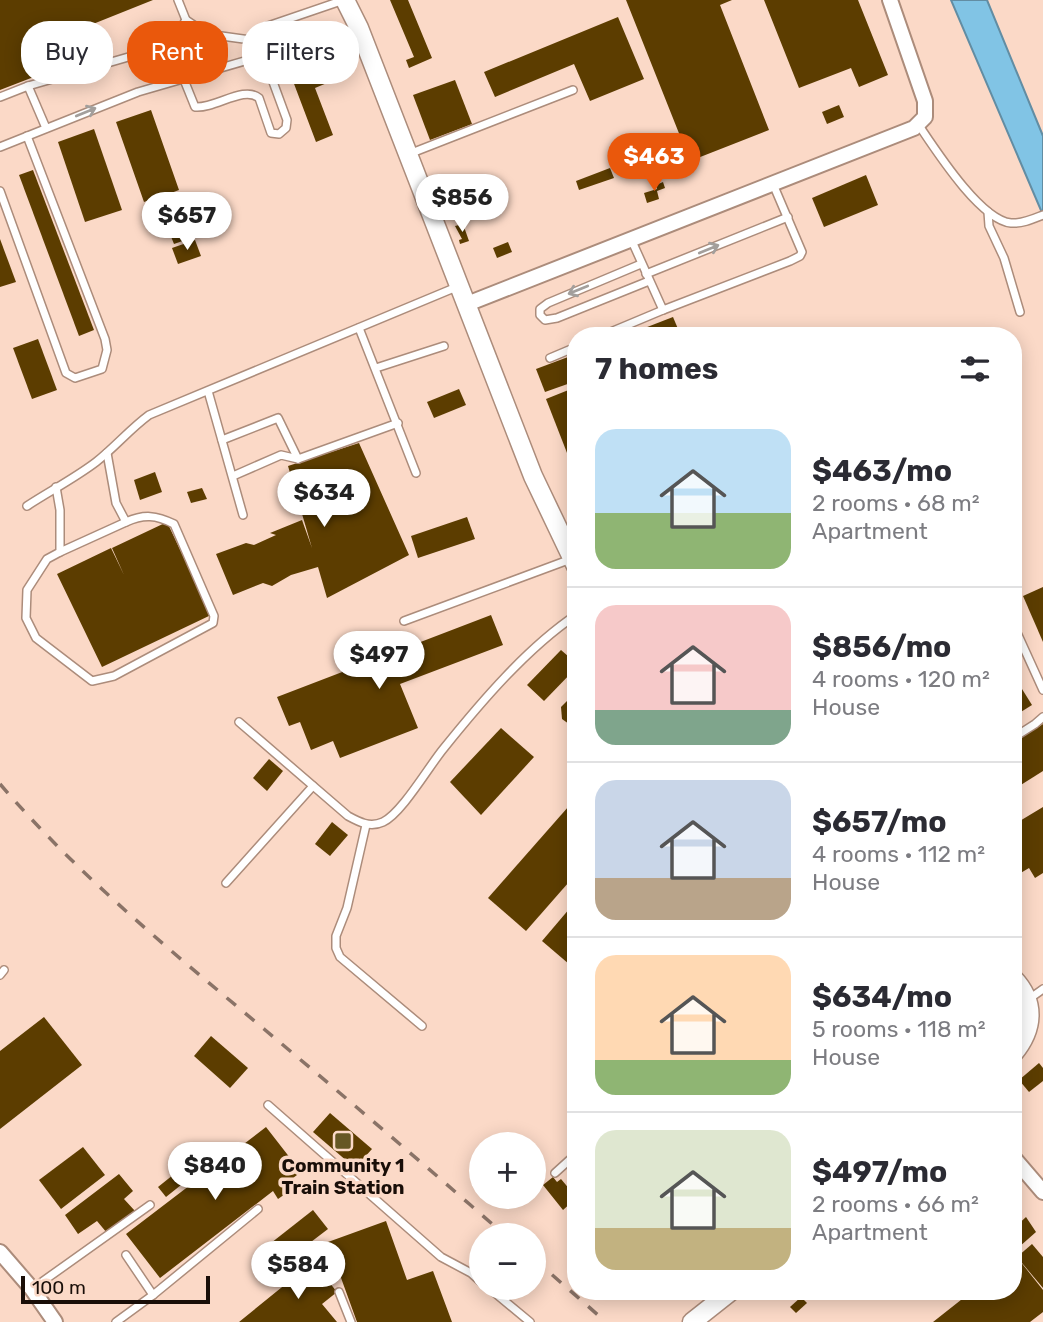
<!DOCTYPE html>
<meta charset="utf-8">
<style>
:root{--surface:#fff;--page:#f2f2f3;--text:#2b2b33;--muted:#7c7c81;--line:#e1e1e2;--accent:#ea580c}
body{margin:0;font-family:Rubik,sans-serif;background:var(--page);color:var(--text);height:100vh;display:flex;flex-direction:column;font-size:26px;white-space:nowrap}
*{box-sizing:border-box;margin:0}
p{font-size:23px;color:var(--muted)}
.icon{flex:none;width:38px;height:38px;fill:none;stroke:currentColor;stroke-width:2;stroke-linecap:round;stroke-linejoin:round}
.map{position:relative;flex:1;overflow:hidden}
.side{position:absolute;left:567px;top:327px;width:455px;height:973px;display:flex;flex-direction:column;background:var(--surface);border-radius:28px;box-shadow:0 4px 18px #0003}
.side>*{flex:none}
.banner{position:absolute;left:21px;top:21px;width:441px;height:63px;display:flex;gap:14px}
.buttons{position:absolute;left:469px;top:1132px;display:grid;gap:14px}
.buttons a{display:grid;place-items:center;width:77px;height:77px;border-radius:50%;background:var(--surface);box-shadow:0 4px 18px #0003;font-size:35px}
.scale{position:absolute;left:21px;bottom:18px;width:189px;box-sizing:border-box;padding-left:7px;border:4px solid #190e08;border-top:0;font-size:19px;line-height:24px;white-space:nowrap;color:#190e08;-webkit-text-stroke:5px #fbd9c7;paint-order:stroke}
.price{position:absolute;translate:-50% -60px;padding:0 16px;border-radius:24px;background:#fff;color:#222;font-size:23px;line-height:46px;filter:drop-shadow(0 2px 4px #0008)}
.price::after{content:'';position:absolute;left:50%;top:42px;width:21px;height:16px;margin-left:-10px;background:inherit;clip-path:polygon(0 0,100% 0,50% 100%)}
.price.active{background:var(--accent);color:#fff}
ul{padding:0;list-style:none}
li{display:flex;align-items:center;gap:21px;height:175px;padding:0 28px}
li+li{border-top:2px solid var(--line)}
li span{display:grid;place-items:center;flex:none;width:196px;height:140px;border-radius:21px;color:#555}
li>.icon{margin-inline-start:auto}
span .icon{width:84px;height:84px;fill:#fffc;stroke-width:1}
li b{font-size:30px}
h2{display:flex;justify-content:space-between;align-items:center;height:84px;padding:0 28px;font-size:30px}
.tag{padding:0 24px;border-radius:28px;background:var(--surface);box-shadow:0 4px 18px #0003;font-size:24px;line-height:63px}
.tag.active{background:var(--accent);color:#fff}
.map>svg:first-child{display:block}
.water{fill:#81c4e5;stroke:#628da3;stroke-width:2}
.building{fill:#5c3d00}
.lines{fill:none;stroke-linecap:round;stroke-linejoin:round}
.service-casing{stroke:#ac8c7b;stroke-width:10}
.minor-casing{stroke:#ac8c7b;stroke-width:18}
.tertiary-casing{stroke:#ac8c7b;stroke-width:21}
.service{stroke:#fff;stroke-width:7}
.minor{stroke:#fff;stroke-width:14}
.tertiary{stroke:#fff;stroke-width:18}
.rail{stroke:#8a7367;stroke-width:3.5;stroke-dasharray:12 12;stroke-linecap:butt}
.oneway{stroke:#a39f9c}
.poi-dot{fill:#665724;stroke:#fbd9c7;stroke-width:2.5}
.labels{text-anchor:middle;stroke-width:7;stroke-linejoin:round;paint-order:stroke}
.poi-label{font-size:19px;font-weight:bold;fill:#190e08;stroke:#fbd9c7}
</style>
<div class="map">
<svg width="1043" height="1322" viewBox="0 0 1043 1322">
<rect width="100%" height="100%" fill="#fbd9c7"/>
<!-- water -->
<polygon class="water" points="951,0 987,0 1043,136 1043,215"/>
<!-- building -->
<g class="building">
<polygon points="0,0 153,0 33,48 44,73 0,90"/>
<polygon points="390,0 408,0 432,58 409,68 406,60 414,57"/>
<polygon points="626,0 732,0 720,5 769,130 690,161"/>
<polygon points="764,0 858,0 888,75 859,87 851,68 799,88"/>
<polygon points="618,17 644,79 590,101 574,64 495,97 484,72"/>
<polygon points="302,53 311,76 322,72 327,83 315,88 333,135 316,142 285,60"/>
<polygon points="455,80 472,124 430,140 413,95"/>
<polygon points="839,105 844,117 827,124 822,112"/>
<polygon points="151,110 179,190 171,193 174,202 166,205 163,195 144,202 116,122"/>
<polygon points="94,129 122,210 85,222 58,142"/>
<polygon points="610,168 614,178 579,190 576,181"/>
<polygon points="33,170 94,330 79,336 19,175"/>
<polygon points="866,175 878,205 824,227 812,198"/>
<polygon points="663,182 665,188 657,191 659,199 647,203 644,193 657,189 656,185"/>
<polygon points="184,217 186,222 192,220 196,232 190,235 191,238 174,244 166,224"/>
<polygon points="463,224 469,241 460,244 459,240 462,239 455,226"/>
<polygon points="0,239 16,282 0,287"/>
<polygon points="195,240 201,256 178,264 172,248"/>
<polygon points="508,242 512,252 497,258 493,248"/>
<polygon points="673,317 681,336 624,336"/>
<polygon points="38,339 57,390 32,399 13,348"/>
<polygon points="576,354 576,381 545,392 536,369"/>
<polygon points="576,387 576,476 546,399"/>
<polygon points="459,389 466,405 434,418 427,402"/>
<polygon points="359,443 409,555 327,598 318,567 291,575 272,586 263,583 233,595 216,554 246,543 254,545 276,535 270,533 302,520 312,548 288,466"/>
<polygon points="155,472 162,492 140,500 134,480"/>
<polygon points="202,488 207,499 191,503 187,492"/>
<polygon points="467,517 475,539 418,558 411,536"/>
<polygon points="167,522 211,615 102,667 57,574 111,548 124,575 112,548"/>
<polygon points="1043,587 1043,642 1023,596"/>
<polygon points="491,615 503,645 400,684 418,728 340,758 333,741 311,750 300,722 289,726 277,697"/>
<polygon points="561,650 576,663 576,668 544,701 527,685"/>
<polygon points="1017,681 1032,705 1013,717 1013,682"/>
<polygon points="576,699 576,724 569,724 562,719 561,707 567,701"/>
<polygon points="1043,724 1043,771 1013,790 1013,743"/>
<polygon points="501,728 534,757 481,815 450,782"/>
<polygon points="269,759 283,771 267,791 253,778"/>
<polygon points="576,798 576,874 526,931 488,898"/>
<polygon points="1043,807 1043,873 1035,878 1029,868 1014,877 1021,889 1013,894 1013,825"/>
<polygon points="332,822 348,835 330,856 315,844"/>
<polygon points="576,901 576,970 542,941"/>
<polygon points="44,1017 82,1065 0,1129 0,1051"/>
<polygon points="211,1036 248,1068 230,1088 194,1056"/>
<polygon points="1039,1063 1043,1068 1043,1081 1029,1092 1019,1080"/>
<polygon points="330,1113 372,1149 355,1168 313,1132"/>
<polygon points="266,1127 301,1172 293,1178 298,1185 278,1199 273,1191 160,1278 126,1234"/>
<polygon points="83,1147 105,1175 61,1209 39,1180"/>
<polygon points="198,1155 206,1165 166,1197 158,1187"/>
<polygon points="119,1174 133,1191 124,1199 135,1211 107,1233 97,1221 78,1234 65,1215"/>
<polygon points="553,1177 557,1182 561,1179 571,1191 567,1194 573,1201 563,1210 543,1185"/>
<polygon points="313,1210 328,1229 286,1261 271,1243"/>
<polygon points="1026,1217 1036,1232 1019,1247 1015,1242 1013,1243 1013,1229"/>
<polygon points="386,1221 407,1280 433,1271 452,1322 357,1322 328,1242"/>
<polygon points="1032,1244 1043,1257 1043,1288 1017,1257"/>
<polygon points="1016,1256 1043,1290 1043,1312 1030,1322 933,1322 971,1292 1013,1292 1013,1258"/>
<polygon points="313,1262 337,1292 322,1304 337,1322 239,1322"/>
<polygon points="801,1297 807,1303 796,1313 790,1307"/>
</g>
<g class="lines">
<!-- service casing -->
<g class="service-casing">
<g id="service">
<polyline points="178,0 186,20"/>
<path d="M170 45 195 107C215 109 244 85 259 98L271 133 279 134 286 128 287 120 258 41"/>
<polyline points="28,86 46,128"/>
<polyline points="0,97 28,86 170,45 186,20 207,34 258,41 262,28 344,0"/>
<path d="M918 124C935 149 980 220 1011 223 1022 224 1033 219 1043 215"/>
<polyline points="0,147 138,92 358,28"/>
<polyline points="409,154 573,90"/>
<polyline points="0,191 66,373 75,378 102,369 107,350 105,339 27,136"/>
<polyline points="988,212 989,226 1004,258 1020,312"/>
<polyline points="631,239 663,310 790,261 800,256 802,252 773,184"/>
<polyline points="641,264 548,303 540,309 540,315 545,320 557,318 649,281"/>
<polyline points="646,274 788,217"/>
<polyline points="359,328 416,473"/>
<polyline points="601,336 663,310"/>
<polyline points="550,358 576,347"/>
<polyline points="376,368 444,346"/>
<polyline points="208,391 243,515"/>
<polyline points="222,440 278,418 298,459"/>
<polyline points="233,476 281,455 298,459 398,423"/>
<path d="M56 487 60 510V552L47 559 27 590 26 618 36 638 92 681 114 676 213 623 214 616 174 524C156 515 144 514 126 522L116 503 107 453"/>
<path d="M27 506C50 491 75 478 96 462 115 447 130 429 149 415L459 286"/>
<polyline points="60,552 126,522"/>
<polyline points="404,621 571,559"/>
<polyline points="1013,624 1043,690"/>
<path d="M239 722 348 816C359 822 370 828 383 822 402 813 429 766 444 748 481 702 527 648 576 615"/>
<polyline points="1013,738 1035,724 1043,717"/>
<polyline points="366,825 347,908 336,936 336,948 340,957 422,1026"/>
<polyline points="226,883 313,786"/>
<polyline points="0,975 4,970"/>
<polyline points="1029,999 1043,989"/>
<polyline points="268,1105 441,1257 471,1273 481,1282"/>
<polyline points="555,1173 576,1154"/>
<polyline points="126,1255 153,1295"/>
<polyline points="489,1288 530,1322"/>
<polyline points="32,1289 150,1205"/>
<polyline points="339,1292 351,1322"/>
<polyline points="116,1322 153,1295 258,1209"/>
</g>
</g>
<!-- minor casing -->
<g class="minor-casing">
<g id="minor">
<polyline points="467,304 914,128 925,117 925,101 890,0"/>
<polyline points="1013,1157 1043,1192"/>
<polyline points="0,1252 32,1289 55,1322"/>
</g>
</g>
<!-- tertiary casing -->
<g class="tertiary-casing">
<g id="tertiary">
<polyline points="345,0 359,28 533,476 576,566"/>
<path d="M1013 978C1036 1002 1034 1029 1013 1054"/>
<polyline points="692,1322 730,1292"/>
</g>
</g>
<!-- service -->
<use href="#service" class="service"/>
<!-- minor -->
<use href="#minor" class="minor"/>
<!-- tertiary -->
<use href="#tertiary" class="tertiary"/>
<!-- rail -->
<g class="rail">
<path d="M0 784C79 876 171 951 264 1029 345 1097 426 1166 506 1236"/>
<polyline points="534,1259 606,1322"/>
</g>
</g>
<!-- one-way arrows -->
<defs><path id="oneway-shaft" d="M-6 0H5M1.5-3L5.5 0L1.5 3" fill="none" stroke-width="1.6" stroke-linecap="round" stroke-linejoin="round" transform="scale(1.75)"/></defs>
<g class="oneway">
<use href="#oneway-shaft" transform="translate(86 112) rotate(-22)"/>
<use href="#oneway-shaft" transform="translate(709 249) rotate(-22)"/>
<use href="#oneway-shaft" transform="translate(578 290) rotate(158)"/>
</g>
<!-- markers -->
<rect class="poi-dot" x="334" y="1132" width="18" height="18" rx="3.5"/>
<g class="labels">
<!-- poi labels -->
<g class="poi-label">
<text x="343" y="1172">Community 1<tspan x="343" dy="22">Train Station</tspan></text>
</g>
</g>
</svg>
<div class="buttons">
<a>+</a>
<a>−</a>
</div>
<div class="scale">100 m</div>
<b class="price active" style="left:654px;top:193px">$463</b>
<b class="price" style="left:462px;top:234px">$856</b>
<b class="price" style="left:187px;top:252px">$657</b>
<b class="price" style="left:324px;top:529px">$634</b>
<b class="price" style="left:379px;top:691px">$497</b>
<b class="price" style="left:215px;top:1202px">$840</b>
<b class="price" style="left:298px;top:1301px">$584</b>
<div class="banner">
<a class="tag">Buy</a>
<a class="tag active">Rent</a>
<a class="tag">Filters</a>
</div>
<section class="side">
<h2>7 homes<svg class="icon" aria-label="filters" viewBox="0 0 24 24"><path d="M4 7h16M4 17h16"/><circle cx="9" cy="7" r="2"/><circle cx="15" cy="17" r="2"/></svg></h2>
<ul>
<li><span style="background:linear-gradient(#bfe0f5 60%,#8fb573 0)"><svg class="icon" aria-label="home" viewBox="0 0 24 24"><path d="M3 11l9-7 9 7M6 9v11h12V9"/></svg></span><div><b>$463/mo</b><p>2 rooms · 68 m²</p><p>Apartment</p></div></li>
<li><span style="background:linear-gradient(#f6c9c9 75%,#7fa58c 0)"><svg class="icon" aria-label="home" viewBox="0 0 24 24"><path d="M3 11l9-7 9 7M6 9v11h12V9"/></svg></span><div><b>$856/mo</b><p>4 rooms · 120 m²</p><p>House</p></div></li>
<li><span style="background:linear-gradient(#c9d6e8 70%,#b9a48a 0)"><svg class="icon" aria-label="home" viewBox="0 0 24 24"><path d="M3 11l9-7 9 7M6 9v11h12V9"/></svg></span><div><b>$657/mo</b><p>4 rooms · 112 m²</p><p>House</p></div></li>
<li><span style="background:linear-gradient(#ffd9b3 75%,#8fb573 0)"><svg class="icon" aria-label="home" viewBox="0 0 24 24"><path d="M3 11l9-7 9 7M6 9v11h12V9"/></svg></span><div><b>$634/mo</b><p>5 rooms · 118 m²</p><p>House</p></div></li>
<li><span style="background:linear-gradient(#dfe7d0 70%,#c2b280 0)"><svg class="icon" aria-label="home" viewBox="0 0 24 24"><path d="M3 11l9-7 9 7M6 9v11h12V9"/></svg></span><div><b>$497/mo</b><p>2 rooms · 66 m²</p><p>Apartment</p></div></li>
</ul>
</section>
</div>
